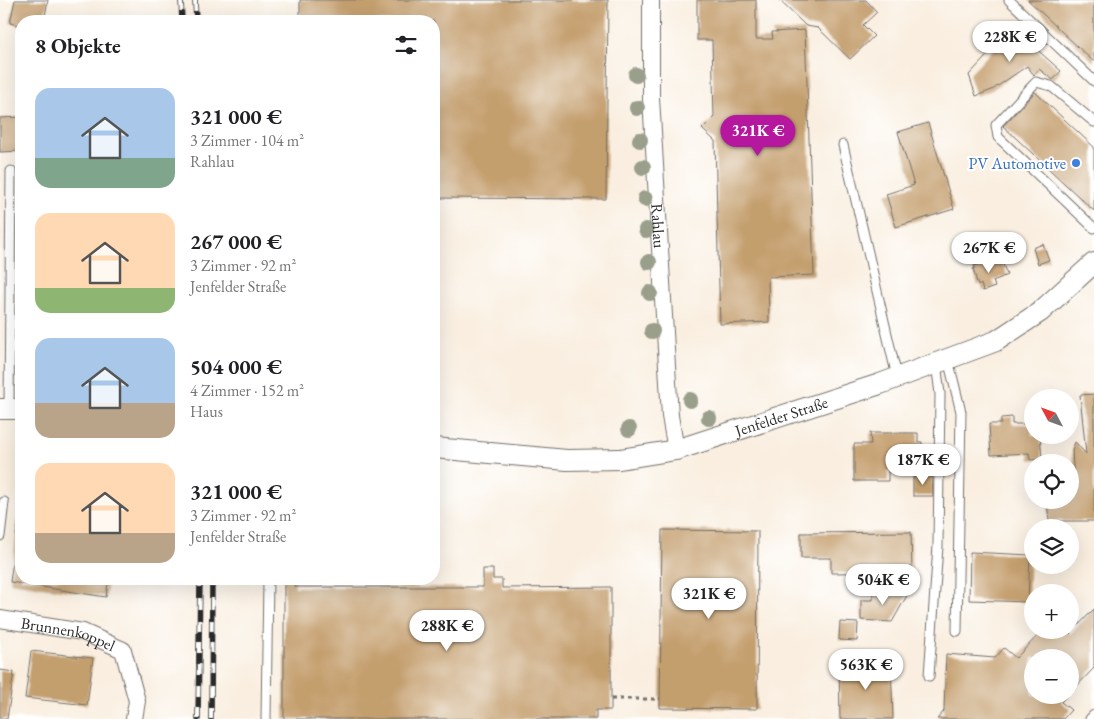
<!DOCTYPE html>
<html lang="de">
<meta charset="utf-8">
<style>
:root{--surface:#fff;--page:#f2f2f2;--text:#202124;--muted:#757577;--accent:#b5179e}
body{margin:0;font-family:"EB Garamond",serif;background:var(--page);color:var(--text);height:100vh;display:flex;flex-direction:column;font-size:19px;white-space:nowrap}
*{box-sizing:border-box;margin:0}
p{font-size:16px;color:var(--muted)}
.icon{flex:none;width:28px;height:28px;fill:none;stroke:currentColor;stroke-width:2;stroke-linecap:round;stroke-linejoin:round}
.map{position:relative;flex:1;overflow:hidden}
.drawer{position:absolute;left:15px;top:15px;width:425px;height:570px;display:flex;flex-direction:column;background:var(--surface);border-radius:20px;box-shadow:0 5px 20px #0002}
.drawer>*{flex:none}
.needle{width:32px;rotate:311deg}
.buttons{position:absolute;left:1024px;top:389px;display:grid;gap:10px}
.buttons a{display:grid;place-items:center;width:55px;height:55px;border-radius:50%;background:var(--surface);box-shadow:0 5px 20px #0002;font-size:25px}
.price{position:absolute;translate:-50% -42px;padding:0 11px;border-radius:18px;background:#fff;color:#222;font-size:16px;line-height:32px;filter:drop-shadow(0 1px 2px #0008)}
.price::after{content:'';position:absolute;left:50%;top:30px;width:15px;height:11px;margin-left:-8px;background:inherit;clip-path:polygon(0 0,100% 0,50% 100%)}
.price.active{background:var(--accent);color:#fff}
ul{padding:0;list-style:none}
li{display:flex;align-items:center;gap:15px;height:125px;padding:0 20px}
li span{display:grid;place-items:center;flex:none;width:140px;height:100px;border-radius:15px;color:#555}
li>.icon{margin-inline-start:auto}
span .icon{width:60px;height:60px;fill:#fffc;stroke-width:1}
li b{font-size:21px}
h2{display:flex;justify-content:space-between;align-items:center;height:60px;padding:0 20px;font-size:21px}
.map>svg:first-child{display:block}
.building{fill:#c49f6e}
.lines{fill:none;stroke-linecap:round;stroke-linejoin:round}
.service-casing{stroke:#736f6a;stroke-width:11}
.minor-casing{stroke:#736f6a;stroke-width:18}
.tertiary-casing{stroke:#736f6a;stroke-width:22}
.path{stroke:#736f6a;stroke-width:3;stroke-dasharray:4 4;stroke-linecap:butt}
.service{stroke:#fff;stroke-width:9}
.minor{stroke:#fff;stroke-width:16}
.tertiary{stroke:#fff;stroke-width:20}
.rail-casing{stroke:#2b2b2b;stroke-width:5.5}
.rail{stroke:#fff;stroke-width:4;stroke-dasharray:11;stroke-linecap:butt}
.tree{fill:#9a9f8c}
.shop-dot{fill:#3f7fe0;stroke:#fff;stroke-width:2}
.labels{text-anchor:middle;stroke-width:4;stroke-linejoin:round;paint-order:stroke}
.shop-label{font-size:16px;fill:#366cbe;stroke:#fff;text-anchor:end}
.street-label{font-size:16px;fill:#2b2b2b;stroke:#fff}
</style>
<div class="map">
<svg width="1094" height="719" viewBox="0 0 1094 719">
<rect width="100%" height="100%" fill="#fff"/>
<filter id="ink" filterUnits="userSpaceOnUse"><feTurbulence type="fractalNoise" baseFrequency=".02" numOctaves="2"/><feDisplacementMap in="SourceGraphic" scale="10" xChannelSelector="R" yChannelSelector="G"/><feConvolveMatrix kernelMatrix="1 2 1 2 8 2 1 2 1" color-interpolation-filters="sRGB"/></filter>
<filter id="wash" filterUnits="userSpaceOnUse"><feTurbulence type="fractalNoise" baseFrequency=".0096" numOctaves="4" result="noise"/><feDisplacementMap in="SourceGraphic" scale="20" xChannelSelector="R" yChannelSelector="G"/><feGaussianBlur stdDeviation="1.12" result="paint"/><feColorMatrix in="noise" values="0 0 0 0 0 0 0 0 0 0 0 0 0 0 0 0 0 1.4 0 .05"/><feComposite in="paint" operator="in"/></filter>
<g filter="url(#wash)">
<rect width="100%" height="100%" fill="#f9eedf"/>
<g id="blocks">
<!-- building -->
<g class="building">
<polygon points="15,0 48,0 44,21 21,21 21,26 10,23"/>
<polygon points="300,0 608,0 606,199 434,198 434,21 300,21"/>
<polygon points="697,0 756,0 756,39 773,39 772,32 805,30 814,275 768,277 769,322 720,324 715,141 702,129 714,117 712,40 697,40"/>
<polygon points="779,0 814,0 815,1 817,0 866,0 877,12 863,25 874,36 850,59 818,28 806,26"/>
<polygon points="1028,0 1094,0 1094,62"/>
<polygon points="1013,28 1061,71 1053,80 1039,69 1034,75 1027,66 992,90 976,96 969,75"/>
<polygon points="1035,92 1094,147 1094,211 1003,126"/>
<polygon points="21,117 21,151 0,152 0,118"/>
<polygon points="928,123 954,209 896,227 886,194 914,185 898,132"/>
<polygon points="1043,244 1049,260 1038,264 1033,248"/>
<polygon points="1001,259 1007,275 993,281 995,287 983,291 981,284 978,286 973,269 975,268 974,266 986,262 987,264"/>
<polygon points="1094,394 1094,521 1049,521 1047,500 1070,500 1070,482 1074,482 1072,450 1075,442 1086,454 1080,395"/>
<polygon points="1012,417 1012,424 1032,424 1032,435 1040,435 1042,459 1030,460 1029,453 991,455 989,424 1001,424 1001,418"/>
<polygon points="870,433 918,433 918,442 922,442 922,452 917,451 917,471 888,471 888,481 854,481 854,444 871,444"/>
<polygon points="932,476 933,496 913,496 913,477"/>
<polygon points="20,509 21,579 102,579 102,581 108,583 106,597 10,582"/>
<polygon points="662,530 758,531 757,709 660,708"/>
<polygon points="911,532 912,572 831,573 831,558 801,558 801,533"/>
<polygon points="970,552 1030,555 1028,602 969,600"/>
<polygon points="483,569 493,569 493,579 502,579 502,588 611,587 611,710 596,710 596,719 284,719 284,579 295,579 295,587 483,587"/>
<polygon points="873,591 909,592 892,622 861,620 861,600 873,600"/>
<polygon points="1094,609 1094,668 1070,693 1070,658 1032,658 1032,695 1068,695 1061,702 1071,710 1063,719 937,719 944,711 946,654 995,658 1004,648 1016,658 1043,630 1066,630 1070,634"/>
<polygon points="840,622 858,623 857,641 839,640"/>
<polygon points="31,651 93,658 87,705 25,698"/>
<polygon points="891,662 893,719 840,719 839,664"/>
<polygon points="0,670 14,672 7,719 0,719"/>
</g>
</g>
</g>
<g filter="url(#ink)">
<use href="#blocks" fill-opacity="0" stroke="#736f6a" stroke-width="1"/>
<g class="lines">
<!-- service casing -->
<g class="service-casing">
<g id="service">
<polyline points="1009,0 1094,81"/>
<polyline points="1094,122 1051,86 1036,82 996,125 998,137 1094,228"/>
<polyline points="843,145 897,377"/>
<polyline points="10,325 21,324"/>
<polyline points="948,359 961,412 957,631"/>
<polyline points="9,409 11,171"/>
<polyline points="0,536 4,502"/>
<polyline points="929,676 938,546 940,394 936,363"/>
<polyline points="266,719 268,579"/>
<polyline points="1090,719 1094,715"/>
</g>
</g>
<!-- minor casing -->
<g class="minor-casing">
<g id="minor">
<path id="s1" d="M651 0V98L670 416 676 450"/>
<path id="s2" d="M0 619 83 632 123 650 137 701 134 719"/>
</g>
</g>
<!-- tertiary casing -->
<g class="tertiary-casing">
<g id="tertiary">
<polyline points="0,409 21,409"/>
<path id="s3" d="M434 448 567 460 620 459 676 450 880 384 996 341 1040 312 1094 263"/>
</g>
</g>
<!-- path -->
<polyline class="path" points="611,699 660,699"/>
<!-- service -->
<use href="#service" class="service"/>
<!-- minor -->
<use href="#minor" class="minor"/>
<!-- tertiary -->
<use href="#tertiary" class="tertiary"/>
<!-- rail casing -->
<g class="rail-casing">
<g id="rail">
<polyline points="181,0 182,21"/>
<polyline points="195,0 196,21"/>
<polyline points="198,719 200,579"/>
<polyline points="211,719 212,579"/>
</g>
</g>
<!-- rail -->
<use href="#rail" class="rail"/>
</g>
<!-- trees -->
<g class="tree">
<circle cx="636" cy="75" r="8"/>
<circle cx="637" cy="108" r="8"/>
<circle cx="640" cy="140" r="8"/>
<circle cx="643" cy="167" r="8"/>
<circle cx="645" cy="199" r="8"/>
<circle cx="646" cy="230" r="8"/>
<circle cx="649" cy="262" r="8"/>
<circle cx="650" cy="293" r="8"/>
<circle cx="652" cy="331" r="8"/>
<circle cx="690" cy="400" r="8"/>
<circle cx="709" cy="418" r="8"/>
<circle cx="629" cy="429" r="8"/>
</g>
</g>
<!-- markers -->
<circle class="shop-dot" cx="1076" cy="163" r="5"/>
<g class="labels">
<!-- shop labels -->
<g class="shop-label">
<text x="1066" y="169">PV Automotive</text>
</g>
<!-- street labels -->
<g class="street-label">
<text dy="6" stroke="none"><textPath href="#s1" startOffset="226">Rahlau</textPath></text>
<text dy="6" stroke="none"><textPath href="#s3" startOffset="354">Jenfelder Straße</textPath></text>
<text dy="6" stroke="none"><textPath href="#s2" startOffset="70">Brunnenkoppel</textPath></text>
</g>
</g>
</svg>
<div class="buttons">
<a><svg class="needle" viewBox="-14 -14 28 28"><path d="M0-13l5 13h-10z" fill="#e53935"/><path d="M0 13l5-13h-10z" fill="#757577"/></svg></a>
<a><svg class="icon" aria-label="locate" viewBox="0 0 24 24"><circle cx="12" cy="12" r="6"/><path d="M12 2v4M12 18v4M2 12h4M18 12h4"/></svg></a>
<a><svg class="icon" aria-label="layers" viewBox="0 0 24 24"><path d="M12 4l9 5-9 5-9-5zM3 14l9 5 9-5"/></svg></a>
<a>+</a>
<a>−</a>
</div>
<b class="price" style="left:1010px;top:63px">228K €</b>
<b class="price active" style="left:758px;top:157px">321K €</b>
<b class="price" style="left:989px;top:274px">267K €</b>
<b class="price" style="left:923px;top:486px">187K €</b>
<b class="price" style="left:883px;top:606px">504K €</b>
<b class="price" style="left:709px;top:620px">321K €</b>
<b class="price" style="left:447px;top:652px">288K €</b>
<b class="price" style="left:866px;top:691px">563K €</b>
<section class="drawer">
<h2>8 Objekte<svg class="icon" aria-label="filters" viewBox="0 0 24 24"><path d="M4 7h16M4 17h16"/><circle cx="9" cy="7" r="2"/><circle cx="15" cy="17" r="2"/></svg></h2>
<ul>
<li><span style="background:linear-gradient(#a9c7e8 70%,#7fa58c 0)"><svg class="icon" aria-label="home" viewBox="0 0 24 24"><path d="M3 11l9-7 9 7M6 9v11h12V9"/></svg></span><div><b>321 000 €</b><p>3 Zimmer · 104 m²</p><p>Rahlau</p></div></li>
<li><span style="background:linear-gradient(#ffd9b3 75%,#8fb573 0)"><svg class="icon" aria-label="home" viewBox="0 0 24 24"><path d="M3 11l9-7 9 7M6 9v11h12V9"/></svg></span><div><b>267 000 €</b><p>3 Zimmer · 92 m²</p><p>Jenfelder Straße</p></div></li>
<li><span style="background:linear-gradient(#a9c7e8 65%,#b9a48a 0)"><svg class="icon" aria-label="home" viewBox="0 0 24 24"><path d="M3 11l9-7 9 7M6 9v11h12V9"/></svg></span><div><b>504 000 €</b><p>4 Zimmer · 152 m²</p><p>Haus</p></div></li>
<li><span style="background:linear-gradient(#ffd9b3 70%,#b9a48a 0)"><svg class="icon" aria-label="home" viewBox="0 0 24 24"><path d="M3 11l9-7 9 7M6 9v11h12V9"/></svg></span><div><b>321 000 €</b><p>3 Zimmer · 92 m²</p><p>Jenfelder Straße</p></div></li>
</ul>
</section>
</div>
